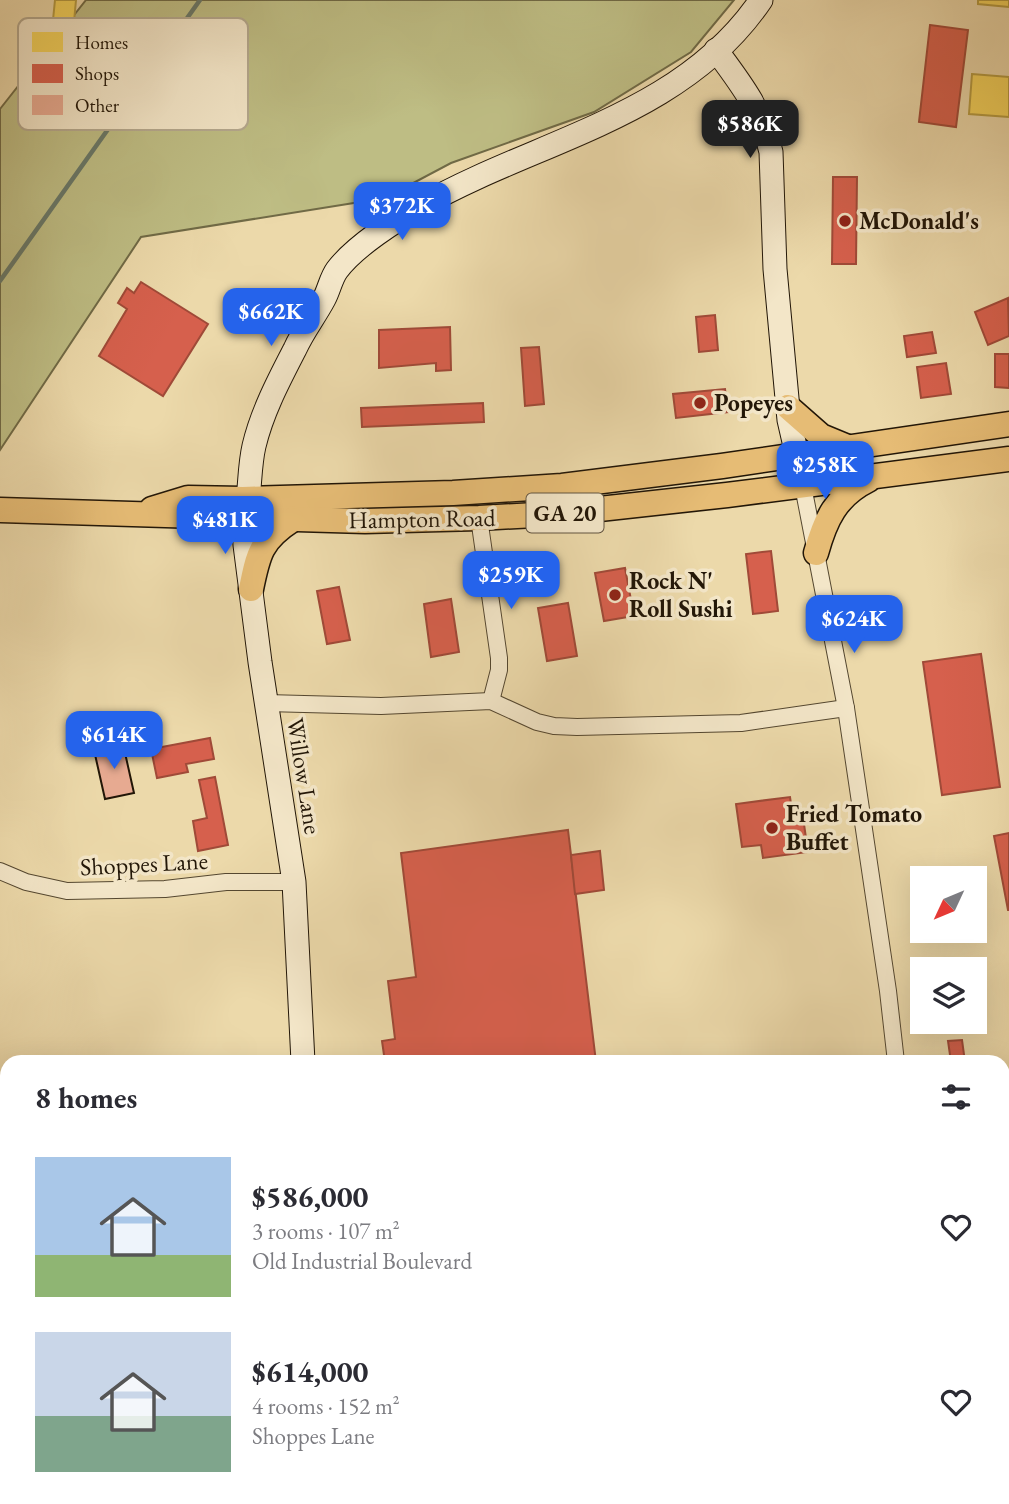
<!DOCTYPE html>
<meta charset="utf-8">
<style>
:root{--surface:#fff;--page:#f7f7f7;--text:#2b2b33;--muted:#7c7c81;--accent:#2563eb}
body{margin:0;font-family:"EB Garamond",serif;background:var(--page);color:var(--text);height:100vh;display:flex;flex-direction:column;font-size:26px;white-space:nowrap}
*{box-sizing:border-box;margin:0}
p{font-size:23px;color:var(--muted)}
.icon{flex:none;width:38px;height:38px;fill:none;stroke:currentColor;stroke-width:2;stroke-linecap:round;stroke-linejoin:round}
.map{position:relative;flex:1;overflow:hidden}
.drawer{position:absolute;left:0px;top:1055px;width:1010px;height:450px;display:flex;flex-direction:column;background:var(--surface);border-radius:21px 21px 0 0;box-shadow:0 7px 28px #0002}
.drawer>*{flex:none}
.needle{width:46px;rotate:226deg}
.buttons{position:absolute;left:910px;top:866px;display:grid;gap:14px}
.buttons a{display:grid;place-items:center;width:77px;height:77px;border-radius:0px;background:var(--surface);box-shadow:0 7px 28px #0002;font-size:35px}
.price{position:absolute;translate:-50% -60px;padding:0 16px;border-radius:14px;background:var(--accent);color:#fff;font-size:23px;line-height:46px;filter:drop-shadow(0 2px 4px #0008)}
.price::after{content:'';position:absolute;left:50%;top:42px;width:21px;height:16px;margin-left:-10px;background:inherit;clip-path:polygon(0 0,100% 0,50% 100%)}
.price.selected{background:#222;color:#fff}
ul{padding:0;list-style:none}
li{display:flex;align-items:center;gap:21px;height:175px;padding:0 35px}
li span{display:grid;place-items:center;flex:none;width:196px;height:140px;border-radius:0px;color:#555}
li>.icon{margin-inline-start:auto}
span .icon{width:84px;height:84px;fill:#fffc;stroke-width:1}
li b{font-size:30px}
h2{display:flex;justify-content:space-between;align-items:center;height:84px;padding:0 35px;font-size:30px}
.map>svg:first-child{display:block}
.green{fill:#bebd84;stroke:#706a46;stroke-width:2}
.homes{fill:#f6d55c;stroke:#b69c42;stroke-width:2}
.shops{fill:#d6604d;stroke:#a04a38;stroke-width:2}
.lines{fill:none;stroke-linecap:round;stroke-linejoin:round}
.stream{stroke:#697868;stroke-width:4.5}
.building{fill:#e7aa91;stroke:#221607;stroke-width:2}
.street-casing{stroke:#544730;stroke-width:18}
.secondary-casing{stroke:#221607;stroke-width:25}
.primary-casing{stroke:#221607;stroke-width:27}
.street{stroke:#f3e6c8;stroke-width:16}
.secondary{stroke:#f3e6c8;stroke-width:23}
.primary{stroke:#e6bc75;stroke-width:24}
.poi-dot{fill:#8f2418;stroke:#f3e6c8;stroke-width:2.5}
.labels{text-anchor:middle;stroke-width:7;stroke-linejoin:round;paint-order:stroke}
.shield{fill:#f3e6c8;stroke:#615441;stroke-width:2}
.shield-label{font-size:23px;font-weight:bold;fill:#221607}
.poi-label{font-size:24px;font-weight:bold;fill:#221607;stroke:#f3e6c8;text-anchor:start}
.street-label{font-size:24px;fill:#221607;stroke:#f3e6c8}
.key{fill:#f3e6c8;stroke:#b4a88e;stroke-width:2}
.key-label{font-size:19px;fill:#221607}
</style>
<div class="map">
<svg width="1009" height="1504" viewBox="0 0 1009 1504">
<rect width="100%" height="100%" fill="#ecd9aa"/>
<filter id="stains"><feTurbulence type="fractalNoise" baseFrequency=".00286" numOctaves="4"/><feColorMatrix values="0 0 0 0 .2 0 0 0 0 .09 0 0 0 0 .02 0 0 0 .5 -.17"/></filter>
<radialGradient id="worn" r=".72"><stop offset=".6" stop-color="#630" stop-opacity="0"/><stop offset="1" stop-color="#630" stop-opacity=".3"/></radialGradient>
<!-- green -->
<polygon class="green" points="86,0 734,0 691,52 594,112 451,163 385,198 141,237 0,450 0,109"/>
<!-- homes -->
<g class="homes">
<polygon points="55,0 76,0 74,22 53,20"/>
<polygon points="978,0 1009,0 1009,7 978,4"/>
<polygon points="972,74 1009,77 1009,117 969,114"/>
<polygon points="7,1165 7,1193 5,1195 0,1189 0,1171"/>
<rect x="20" y="1498" width="48" height="6"/>
<polygon points="88,1498 127,1498 96,1504 89,1504"/>
<polygon points="195,1498 211,1498 211,1501 234,1498 234,1504 195,1504"/>
</g>
<!-- shops -->
<g class="shops">
<polygon points="930,25 968,30 956,127 919,122"/>
<polygon points="833,177 857,177 856,264 832,264"/>
<polygon points="141,282 208,324 163,396 99,356 127,309 118,303 127,288 134,293"/>
<polygon points="1008,298 1009,336 988,345 975,312"/>
<polygon points="715,315 718,350 699,352 696,317"/>
<polygon points="450,327 451,370 436,371 436,363 379,368 379,330"/>
<polygon points="932,332 936,353 907,357 904,336"/>
<polygon points="539,347 544,404 525,406 521,348"/>
<polygon points="995,354 1009,354 1009,388 995,387"/>
<polygon points="946,363 951,394 921,398 917,367"/>
<polygon points="725,389 728,412 676,418 673,394"/>
<polygon points="483,403 484,422 362,427 361,408"/>
<polygon points="771,551 778,611 753,614 746,554"/>
<polygon points="625,568 634,616 604,621 595,573"/>
<polygon points="339,587 350,640 327,644 317,591"/>
<polygon points="451,599 459,652 431,657 424,604"/>
<polygon points="568,603 577,656 547,661 538,608"/>
<polygon points="981,654 1000,787 942,795 923,662"/>
<polygon points="210,738 214,759 186,764 188,772 157,778 151,749"/>
<polygon points="215,777 228,845 198,851 193,821 207,818 199,780"/>
<polygon points="790,797 792,811 802,810 808,852 763,858 761,845 742,847 736,804"/>
<polygon points="568,830 596,1062 385,1062 382,1041 395,1039 388,981 416,977 401,853"/>
<polygon points="1009,833 1009,910 1008,910 994,836"/>
<polygon points="600,851 604,890 575,894 571,855"/>
<polygon points="962,1040 965,1062 951,1062 948,1041"/>
<polygon points="591,1498 681,1498 676,1504 598,1504"/>
<polygon points="681,1498 759,1498 754,1504 676,1504"/>
<polygon points="759,1498 783,1498 791,1504 754,1504"/>
</g>
<g class="lines">
<!-- stream -->
<polyline class="stream" points="0,281 200,0"/>
</g>
<!-- building -->
<polygon class="building" points="123,744 134,793 105,799 94,750"/>
<g class="lines">
<!-- street casing -->
<g class="street-casing">
<g id="street">
<polyline points="797,455 846,708 888,991 896,1062"/>
<polyline points="479,518 499,658 499,670 491,701"/>
<polyline points="266,703 381,706 491,701 537,722 554,726 577,727 741,723 846,708"/>
<polyline points="0,871 26,882 67,891 165,889 226,882 294,882"/>
<polyline points="0,1217 7,1225"/>
<polyline points="0,1472 7,1472"/>
<polyline points="159,1498 159,1504"/>
</g>
</g>
<!-- secondary casing -->
<g class="secondary-casing">
<g id="secondary">
<path d="M716 50C742 85 761 109 771 152L775 269 789 420 797 455"/>
<polyline points="243,499 245,545 260,662 294,882 303,1062"/>
<path d="M248 499C250 482 250 463 254 446 262 412 279 380 295 349 303 331 315 316 324 299 329 290 331 278 337 270 355 246 396 220 421 206 536 140 682 117 761 0"/>
<polyline points="330,1498 330,1504"/>
</g>
</g>
<!-- primary casing -->
<g class="primary-casing">
<g id="primary">
<polyline points="788,407 821,436 850,448"/>
<polyline points="152,509 188,498 243,499 453,493 562,486 722,466 1009,424"/>
<polyline points="0,510 365,521 479,518 554,514 727,495 1009,459"/>
<path d="M816 553C825 520 836 496 868 480"/>
<path d="M251 589C258 554 261 540 292 520"/>
</g>
</g>
<!-- street -->
<use href="#street" class="street"/>
<!-- secondary -->
<use href="#secondary" class="secondary"/>
<!-- primary -->
<use href="#primary" class="primary"/>
</g>
<!-- markers -->
<g class="poi-dot">
<circle cx="845" cy="221" r="7"/>
<circle cx="700" cy="403" r="7"/>
<circle cx="615" cy="595" r="7"/>
<circle cx="772" cy="828" r="7"/>
</g>
<g class="labels">
<!-- shield labels -->
<rect class="shield" x="526.5" y="493.5" width="77" height="39" rx="5"/>
<g class="shield-label">
<text x="565" y="521">GA 20</text>
</g>
<!-- poi labels -->
<g class="poi-label">
<text x="859" y="229">McDonald's</text>
<text x="714" y="411">Popeyes</text>
<text x="629" y="589">Rock N'<tspan x="629" dy="28">Roll Sushi</tspan></text>
<text x="786" y="822">Fried Tomato<tspan x="786" dy="28">Buffet</tspan></text>
</g>
<!-- street labels -->
<g class="street-label">
<text transform="translate(422 519) rotate(-1)" y="8">Hampton Road</text>
<text transform="translate(304 776) rotate(81)" y="8">Willow Lane</text>
<text transform="translate(144 864) rotate(-3)" y="8">Shoppes Lane</text>
</g>
</g>
<!-- legend -->
<rect x="18" y="18" width="230" height="112" rx="10" class="key"/>
<rect x="32" y="32" width="31" height="20" fill="#f6d55c"/>
<rect x="32" y="64" width="31" height="19" fill="#d6604d"/>
<rect x="32" y="95" width="31" height="20" fill="#e7aa91"/>
<g class="key-label">
<text x="75" y="49">Homes</text>
<text x="75" y="80">Shops</text>
<text x="75" y="112">Other</text>
</g>
<rect width="100%" height="100%" filter="url(#stains)"/>
<rect width="100%" height="100%" fill="url(#worn)"/>
</svg>
<div class="buttons">
<a><svg class="needle" viewBox="-14 -14 28 28"><path d="M0-13l5 13h-10z" fill="#e53935"/><path d="M0 13l5-13h-10z" fill="#7c7c81"/></svg></a>
<a><svg class="icon" aria-label="layers" viewBox="0 0 24 24"><path d="M12 4l9 5-9 5-9-5zM3 14l9 5 9-5"/></svg></a>
</div>
<b class="price selected" style="left:750px;top:160px">$586K</b>
<b class="price" style="left:402px;top:242px">$372K</b>
<b class="price" style="left:271px;top:348px">$662K</b>
<b class="price" style="left:825px;top:501px">$258K</b>
<b class="price" style="left:225px;top:556px">$481K</b>
<b class="price" style="left:511px;top:611px">$259K</b>
<b class="price" style="left:854px;top:655px">$624K</b>
<b class="price" style="left:114px;top:771px">$614K</b>
<section class="drawer">
<h2>8 homes<svg class="icon" aria-label="filters" viewBox="0 0 24 24"><path d="M4 7h16M4 17h16"/><circle cx="9" cy="7" r="2"/><circle cx="15" cy="17" r="2"/></svg></h2>
<ul>
<li><span style="background:linear-gradient(#a9c7e8 70%,#8fb573 0)"><svg class="icon" aria-label="home" viewBox="0 0 24 24"><path d="M3 11l9-7 9 7M6 9v11h12V9"/></svg></span><div><b>$586,000</b><p>3 rooms · 107 m²</p><p>Old Industrial Boulevard</p></div><svg class="icon" aria-label="heart" viewBox="0 0 24 24"><path d="M12 20l-8-8c-3-5 5-10 8-4 3-6 11-1 8 4z"/></svg></li>
<li><span style="background:linear-gradient(#c9d6e8 60%,#7fa58c 0)"><svg class="icon" aria-label="home" viewBox="0 0 24 24"><path d="M3 11l9-7 9 7M6 9v11h12V9"/></svg></span><div><b>$614,000</b><p>4 rooms · 152 m²</p><p>Shoppes Lane</p></div><svg class="icon" aria-label="heart" viewBox="0 0 24 24"><path d="M12 20l-8-8c-3-5 5-10 8-4 3-6 11-1 8 4z"/></svg></li>
</ul>
</section>
</div>
